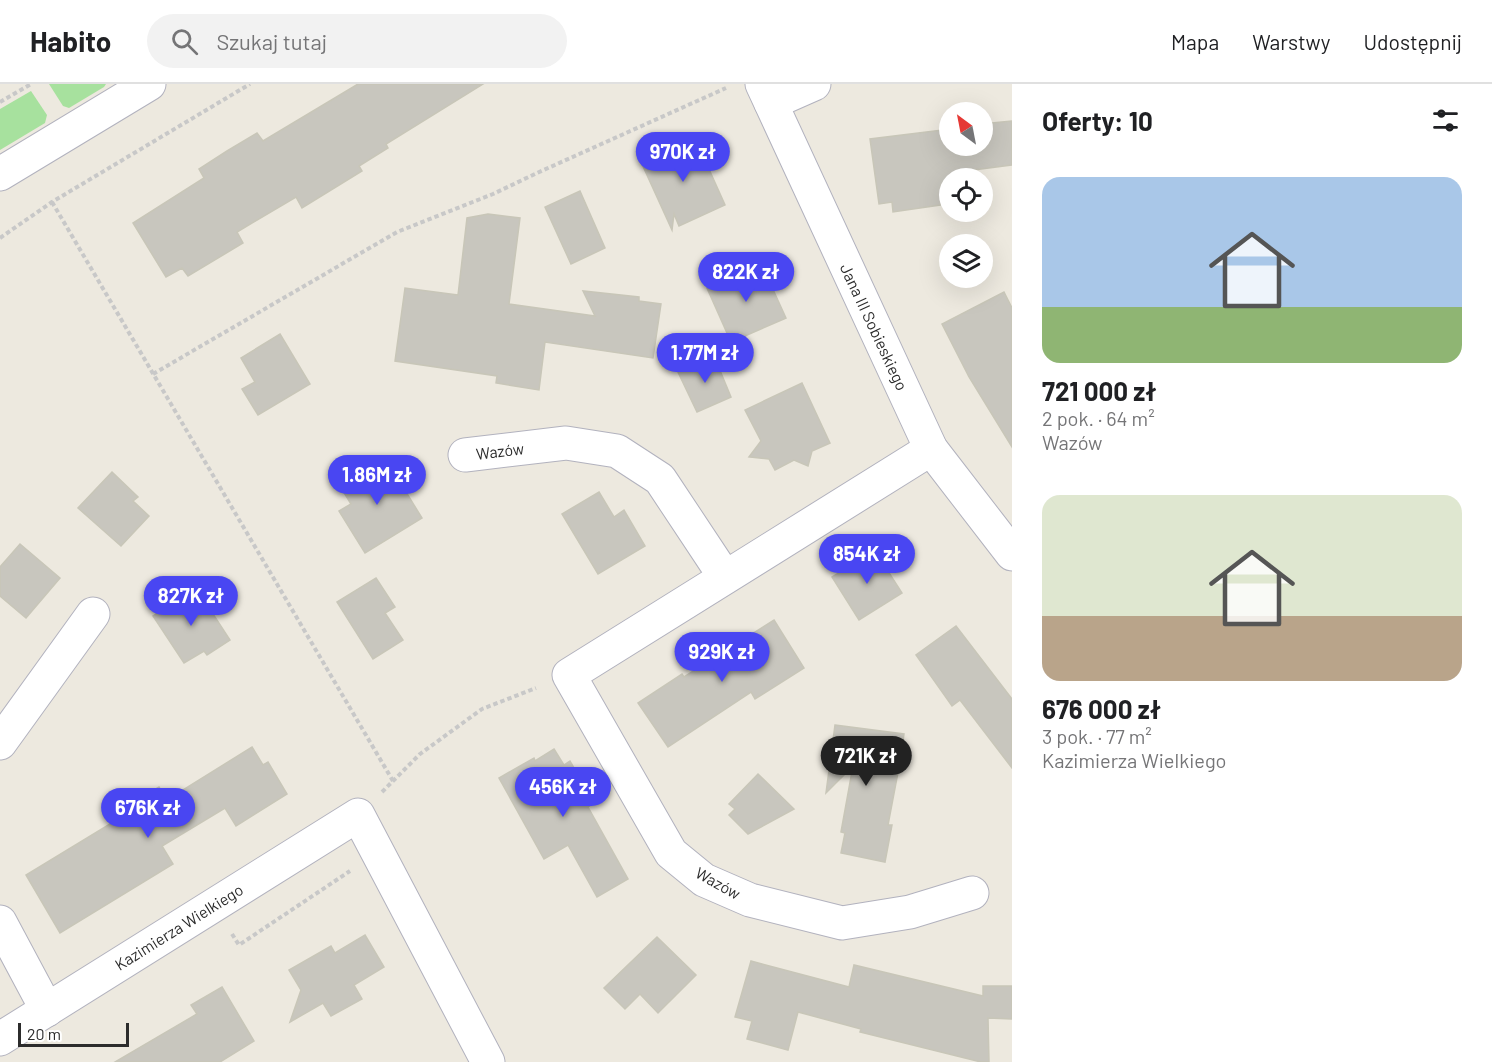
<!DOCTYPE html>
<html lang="pl">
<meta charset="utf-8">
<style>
:root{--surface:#fff;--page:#f2f2f2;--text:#202124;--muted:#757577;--line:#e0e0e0;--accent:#4946f2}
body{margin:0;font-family:Barlow,sans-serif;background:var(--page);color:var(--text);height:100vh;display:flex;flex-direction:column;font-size:22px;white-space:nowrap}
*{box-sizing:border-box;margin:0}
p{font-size:20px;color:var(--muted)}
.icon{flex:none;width:33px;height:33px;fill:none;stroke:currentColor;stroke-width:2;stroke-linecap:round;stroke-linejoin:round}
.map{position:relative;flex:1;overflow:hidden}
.details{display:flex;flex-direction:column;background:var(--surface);width:480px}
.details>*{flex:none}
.needle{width:39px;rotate:328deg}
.buttons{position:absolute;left:939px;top:18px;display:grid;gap:12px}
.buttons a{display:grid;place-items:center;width:54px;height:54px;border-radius:50%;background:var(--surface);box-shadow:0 6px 24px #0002;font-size:30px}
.scale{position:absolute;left:18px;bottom:15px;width:111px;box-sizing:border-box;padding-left:6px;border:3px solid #2c2c2c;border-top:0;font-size:16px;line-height:21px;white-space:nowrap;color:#2c2c2c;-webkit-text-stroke:4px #fff;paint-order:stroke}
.price{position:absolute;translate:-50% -51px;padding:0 14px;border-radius:21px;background:var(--accent);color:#fff;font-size:20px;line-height:39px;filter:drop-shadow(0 2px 3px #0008)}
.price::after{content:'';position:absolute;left:50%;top:36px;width:18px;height:14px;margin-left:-9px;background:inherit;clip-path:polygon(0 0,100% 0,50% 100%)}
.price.on{background:#222;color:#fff}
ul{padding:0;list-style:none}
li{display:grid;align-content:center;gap:12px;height:318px;padding:0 30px}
li span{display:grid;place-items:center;height:186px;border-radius:18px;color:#555}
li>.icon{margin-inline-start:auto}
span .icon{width:108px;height:108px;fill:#fffc;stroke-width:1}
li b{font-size:26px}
h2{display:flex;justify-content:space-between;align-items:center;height:72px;padding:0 30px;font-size:26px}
header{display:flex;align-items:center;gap:36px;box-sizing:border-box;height:84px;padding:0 30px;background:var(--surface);border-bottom:2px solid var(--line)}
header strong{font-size:28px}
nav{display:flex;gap:33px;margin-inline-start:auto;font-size:21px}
.search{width:420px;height:54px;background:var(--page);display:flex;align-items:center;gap:15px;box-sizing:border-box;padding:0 21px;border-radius:33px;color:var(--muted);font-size:22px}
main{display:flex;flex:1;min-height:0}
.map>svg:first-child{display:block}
.green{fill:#a7e19e}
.building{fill:#c8c6be;stroke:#c8c6b8;stroke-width:1.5}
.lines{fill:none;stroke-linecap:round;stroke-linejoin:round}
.street-casing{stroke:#b2b2be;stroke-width:35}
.secondary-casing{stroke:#b2b2be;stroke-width:35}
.path{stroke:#c8c8c8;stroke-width:4;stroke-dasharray:4.5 3;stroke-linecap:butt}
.street{stroke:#fff;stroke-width:33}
.secondary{stroke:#fff;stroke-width:33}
.labels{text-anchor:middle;stroke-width:4.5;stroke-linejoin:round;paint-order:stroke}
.street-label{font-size:16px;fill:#2c2c2c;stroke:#fff}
</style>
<header>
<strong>Habito</strong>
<div class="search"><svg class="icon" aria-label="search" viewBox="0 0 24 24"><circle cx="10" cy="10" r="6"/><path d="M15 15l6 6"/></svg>Szukaj tutaj</div>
<nav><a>Mapa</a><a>Warstwy</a><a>Udostępnij</a></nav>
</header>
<main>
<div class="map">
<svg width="1012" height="978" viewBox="0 0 1012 978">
<rect width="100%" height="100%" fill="#ede9df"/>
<!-- green -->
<g class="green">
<polygon points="49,0 106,0 104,3 69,24 63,22"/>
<polygon points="31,7 47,31 45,39 0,66 0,25"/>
</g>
<!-- building -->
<g class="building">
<polygon points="358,0 483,0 386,60 388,64 359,82 362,87 302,124 296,113 237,148 243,159 188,192 182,184 166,193 133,139 204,94 199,85 227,67 257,49 263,57"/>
<polygon points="1012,37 1012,81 958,88 959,94 950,94 950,110 946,111 947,120 893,128 892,118 879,120 870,55 950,45 950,62 982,62 982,40"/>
<polygon points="695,54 725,121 679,142 674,130 672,146 641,78"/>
<polygon points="580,107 605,164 571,180 545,123"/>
<polygon points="488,130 520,134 509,220 595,232 583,207 639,213 639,217 661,220 653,274 545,258 539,306 496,299 497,292 395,277 405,204 458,211 467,134"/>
<polygon points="761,179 786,234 731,258 707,204"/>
<polygon points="1004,208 1012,224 1012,363 969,293 942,240"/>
<polygon points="280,250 310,300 258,331 242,305 255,298 241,274"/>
<polygon points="714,272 731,313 697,328 678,288"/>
<polygon points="802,299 830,359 812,367 808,382 794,376 775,386 769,375 749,373 761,357 745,326"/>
<polygon points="385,374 422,434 365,469 339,427 351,420 340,402"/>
<polygon points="112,388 138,413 133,417 149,432 121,462 78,424"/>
<polygon points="599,408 614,433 624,426 645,462 598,490 562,430"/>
<polygon points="20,460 60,494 26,534 0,512 0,483"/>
<polygon points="875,467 902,509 859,536 832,493"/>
<polygon points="376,494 395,523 385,529 403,556 373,575 337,518"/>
<polygon points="196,504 230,556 207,571 204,567 184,579 153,532"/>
<polygon points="774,536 804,584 755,615 751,608 668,663 638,619 682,590 684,593"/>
<polygon points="956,542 1012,615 1012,684 960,616 952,622 916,571"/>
<polygon points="835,641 904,650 900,678 888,741 892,741 885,778 841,769 845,749 841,748 853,682 826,709"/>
<polygon points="252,663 263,681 268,678 287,710 236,742 225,724 162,762 173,780 60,849 26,791 115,737 111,731 159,703 167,716"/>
<polygon points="554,665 564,681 570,677 594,719 588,723 628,795 597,813 568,761 544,775 499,694 534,674 535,677"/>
<polygon points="758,690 794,725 748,750 729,731 735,725 729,720"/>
<polygon points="365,851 384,883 354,901 362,915 331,932 323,919 290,938 301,906 289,886 331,862 335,869"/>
<polygon points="657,853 696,891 658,929 640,910 625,925 604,904"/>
<polygon points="751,877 849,903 854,881 983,912 983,902 1012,902 1012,935 988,934 989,978 981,978 860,948 861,945 798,928 788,966 747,955 752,937 735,933"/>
<polygon points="222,903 254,957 220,978 115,978 197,930 191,921"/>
</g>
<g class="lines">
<!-- street casing -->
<g class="street-casing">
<g id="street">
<polyline points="762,0 931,365 1012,470"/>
<polyline points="771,19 814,0"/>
<polyline points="931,365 569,591 671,769 704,796 750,816 842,839 910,828 972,809"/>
<polyline points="465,371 566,359 617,367 660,395 725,493"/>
<polyline points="0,659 93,530"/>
<polyline points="0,838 47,926"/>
<polyline points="0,955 358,731 488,978"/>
</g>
</g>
<!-- secondary casing -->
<g class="secondary-casing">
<polyline id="secondary" points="0,90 149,0"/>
</g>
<!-- path -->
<g class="path">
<polyline points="0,18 31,0"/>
<polyline points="52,118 393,697"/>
<polyline points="0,154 52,118 250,0"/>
<polyline points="153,290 397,148 493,110 537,89 726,4"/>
<polyline points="382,708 420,670 482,625 536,604"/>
<polyline points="232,850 239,861 350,787"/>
</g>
<!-- street -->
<use href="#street" class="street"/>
<!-- secondary -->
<use href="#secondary" class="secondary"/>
</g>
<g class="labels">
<!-- street labels -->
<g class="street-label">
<text transform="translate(874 243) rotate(65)" y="6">Jana III Sobieskiego</text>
<text transform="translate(500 367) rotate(-7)" y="6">Wazów</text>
<text transform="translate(718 799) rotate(29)" y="6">Wazów</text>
<text transform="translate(179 843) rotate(-32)" y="6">Kazimierza Wielkiego</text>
</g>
</g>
</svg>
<div class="buttons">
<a><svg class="needle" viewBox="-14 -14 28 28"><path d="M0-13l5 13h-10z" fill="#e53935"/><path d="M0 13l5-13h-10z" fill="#757577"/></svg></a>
<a><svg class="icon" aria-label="locate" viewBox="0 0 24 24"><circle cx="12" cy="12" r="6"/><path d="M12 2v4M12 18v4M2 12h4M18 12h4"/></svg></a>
<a><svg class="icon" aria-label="layers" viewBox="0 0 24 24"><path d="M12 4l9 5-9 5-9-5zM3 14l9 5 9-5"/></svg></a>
</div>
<div class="scale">20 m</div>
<b class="price" style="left:683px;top:99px">970K zł</b>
<b class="price" style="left:746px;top:219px">822K zł</b>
<b class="price" style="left:705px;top:300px">1.77M zł</b>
<b class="price" style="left:377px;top:422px">1.86M zł</b>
<b class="price" style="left:867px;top:501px">854K zł</b>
<b class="price" style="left:191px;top:543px">827K zł</b>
<b class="price" style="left:722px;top:599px">929K zł</b>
<b class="price on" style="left:866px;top:703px">721K zł</b>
<b class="price" style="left:563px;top:734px">456K zł</b>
<b class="price" style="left:148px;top:755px">676K zł</b>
</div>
<section class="details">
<h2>Oferty: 10<svg class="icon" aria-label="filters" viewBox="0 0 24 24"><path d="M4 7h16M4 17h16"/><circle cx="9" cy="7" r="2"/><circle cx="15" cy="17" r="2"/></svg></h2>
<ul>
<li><span style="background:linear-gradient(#a9c7e8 70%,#8fb573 0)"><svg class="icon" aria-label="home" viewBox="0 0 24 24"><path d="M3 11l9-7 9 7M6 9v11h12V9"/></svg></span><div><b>721 000 zł</b><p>2 pok. · 64 m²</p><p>Wazów</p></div></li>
<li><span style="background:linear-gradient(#dfe7d0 65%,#b9a48a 0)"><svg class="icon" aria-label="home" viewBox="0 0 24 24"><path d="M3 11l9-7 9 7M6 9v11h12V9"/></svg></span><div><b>676 000 zł</b><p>3 pok. · 77 m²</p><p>Kazimierza Wielkiego</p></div></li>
</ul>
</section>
</main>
